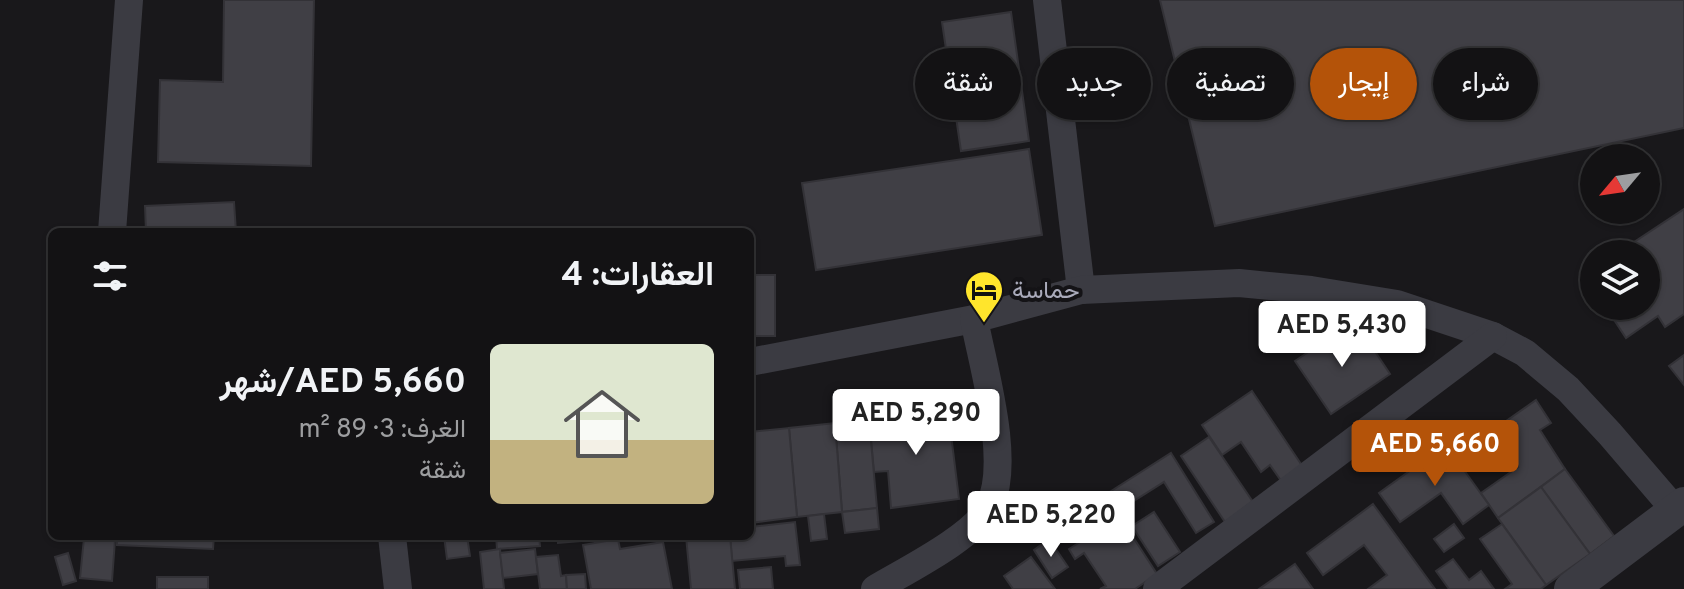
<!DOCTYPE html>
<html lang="ar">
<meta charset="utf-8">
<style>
:root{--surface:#131214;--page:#1c1b1d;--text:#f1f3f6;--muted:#9d9ea0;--line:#323234;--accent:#b45309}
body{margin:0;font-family:Overpass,Vazirmatn,sans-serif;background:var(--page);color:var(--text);direction:rtl;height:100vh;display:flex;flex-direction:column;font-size:30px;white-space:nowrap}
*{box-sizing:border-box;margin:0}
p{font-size:26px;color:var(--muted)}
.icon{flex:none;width:44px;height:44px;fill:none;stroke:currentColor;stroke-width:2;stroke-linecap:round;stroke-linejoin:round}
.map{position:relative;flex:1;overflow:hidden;direction:ltr}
.sheet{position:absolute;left:48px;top:228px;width:706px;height:312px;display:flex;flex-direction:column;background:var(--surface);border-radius:12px;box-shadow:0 2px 6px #0004,0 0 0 2px var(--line);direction:rtl}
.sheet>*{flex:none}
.top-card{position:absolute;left:778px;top:48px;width:760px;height:72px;direction:rtl;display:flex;gap:16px}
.needle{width:52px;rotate:241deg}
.controls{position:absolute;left:1580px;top:144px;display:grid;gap:16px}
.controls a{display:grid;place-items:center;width:80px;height:80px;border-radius:50%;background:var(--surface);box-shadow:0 2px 6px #0004,0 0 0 2px var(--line);font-size:40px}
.price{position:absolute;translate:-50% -68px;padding:0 18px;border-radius:8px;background:#fff;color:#222;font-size:26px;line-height:52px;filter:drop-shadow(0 2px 4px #0008)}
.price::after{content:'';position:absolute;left:50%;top:48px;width:24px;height:18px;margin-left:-12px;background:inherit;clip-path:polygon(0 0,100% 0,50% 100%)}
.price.current{background:var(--accent);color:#fff}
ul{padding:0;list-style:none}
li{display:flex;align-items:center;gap:24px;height:200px;padding:0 40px}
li+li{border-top:2px solid var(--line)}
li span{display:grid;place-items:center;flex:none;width:224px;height:160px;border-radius:12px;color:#555}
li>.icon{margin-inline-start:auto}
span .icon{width:96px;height:96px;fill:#fffc;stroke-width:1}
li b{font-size:34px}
h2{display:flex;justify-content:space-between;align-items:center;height:96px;padding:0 40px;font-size:34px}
.tag{padding:0 28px;border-radius:36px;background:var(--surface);box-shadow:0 2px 6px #0004,0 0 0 2px var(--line);font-size:28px;line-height:72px}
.tag.current{background:var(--accent);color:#fff}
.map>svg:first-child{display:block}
.building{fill:#403f45;stroke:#333237;stroke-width:2}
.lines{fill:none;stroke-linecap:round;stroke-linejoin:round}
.minor{stroke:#3b3b42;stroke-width:28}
.tertiary{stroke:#3b3b42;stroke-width:34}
.labels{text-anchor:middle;stroke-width:8;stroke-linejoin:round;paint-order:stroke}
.poi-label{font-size:24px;fill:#aaabbb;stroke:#141316;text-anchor:start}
</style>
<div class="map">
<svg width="1684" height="589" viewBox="0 0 1684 589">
<rect width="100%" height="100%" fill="#19181b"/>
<!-- building -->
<g class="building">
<polygon points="224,0 314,0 311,166 158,162 160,80 223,82"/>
<polygon points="1160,0 1684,0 1684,128 1215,226"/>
<polygon points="1011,12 1029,141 961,151 942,22"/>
<polygon points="1029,149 1042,235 816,270 802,183"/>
<polygon points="234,202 236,232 146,232 145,206"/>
<polygon points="1684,209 1684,314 1665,327 1658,316 1626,338 1605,306 1646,306 1646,254 1616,254"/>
<rect x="750" y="275" width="25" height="61"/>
<polygon points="1343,329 1350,340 1362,332 1390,374 1331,414 1295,361"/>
<polygon points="1684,355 1684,385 1669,366"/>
<polygon points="1252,391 1303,467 1282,482 1270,465 1261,472 1241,442 1222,455 1202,425"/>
<polygon points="1536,400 1551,423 1540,430 1565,469 1498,518 1481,493 1518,467 1492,431"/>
<polygon points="948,410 959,499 891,508 888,471 874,472 869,419"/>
<polygon points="869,419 877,508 842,512 835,423"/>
<polygon points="835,423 842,512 797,517 789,428"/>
<polygon points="789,428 797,517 750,523 750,432"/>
<polygon points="1209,437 1253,502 1225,522 1181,456"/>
<polygon points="1446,445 1489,505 1463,524 1441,493 1400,522 1379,493"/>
<polygon points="1171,453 1214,522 1196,533 1164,482 1118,511 1108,493"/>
<polygon points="1565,469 1614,536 1590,554 1541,487"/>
<polygon points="1541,487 1590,554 1546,585 1498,518"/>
<polygon points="1107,497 1157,574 1135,589 1100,589 1106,586 1084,553 1075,559 1069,549 1088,537 1081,527 1071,534 1065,524"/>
<polygon points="1373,504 1435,589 1368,589 1387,575 1364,545 1323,575 1307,553"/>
<polygon points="877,508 879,529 845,533 842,512"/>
<polygon points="1154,512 1180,552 1158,566 1132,526"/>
<polygon points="824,514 827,539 811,541 808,516"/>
<polygon points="795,522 800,565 786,566 785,556 732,561 730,536 750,536 750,527"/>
<polygon points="1454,524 1464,538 1444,552 1434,539"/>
<polygon points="1502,524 1546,585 1541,589 1505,589 1512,584 1480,539"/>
<polygon points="117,536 214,536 213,549 117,545"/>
<polygon points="444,536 467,536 470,556 447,559"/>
<polygon points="496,536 539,536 540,546 497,549"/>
<polygon points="558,536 631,536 632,537 558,543"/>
<polygon points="686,536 730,536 735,589 691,589"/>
<polygon points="84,538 115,540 112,581 80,578"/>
<polygon points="618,539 620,549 663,542 672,589 591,589 583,545"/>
<polygon points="1049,539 1068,567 1052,578 1034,550"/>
<polygon points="500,549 504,589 484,589 480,552"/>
<polygon points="535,549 538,574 503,578 500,553"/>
<polygon points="68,553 76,581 63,585 55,557"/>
<polygon points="558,555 561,576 566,575 567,589 540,589 536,557"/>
<polygon points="1031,557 1055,589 1013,589 1004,576"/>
<polygon points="1453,559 1469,580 1481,571 1494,589 1449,589 1436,571"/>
<polygon points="1295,564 1313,589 1259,589"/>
<polygon points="771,567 773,589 740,589 738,570"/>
<polygon points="585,574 586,589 567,589 566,575"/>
<rect x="157" y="577" width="51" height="12"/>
</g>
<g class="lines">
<!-- minor -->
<g class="minor">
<polyline points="1047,0 1081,290"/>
<polyline points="112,232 129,0"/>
<polyline points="750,362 974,319 1081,290 1239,283 1311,290 1397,304 1493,336 1525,353 1568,389 1610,434 1676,511"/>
<polyline points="392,536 398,589"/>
<path d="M875 589C905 571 974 537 989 507 1012 463 983 367 974 319"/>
<polyline points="1157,589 1493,336"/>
</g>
<!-- tertiary -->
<polyline class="tertiary" points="1571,589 1684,504"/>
</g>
<!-- icons -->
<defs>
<g id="hotel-pin" transform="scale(2)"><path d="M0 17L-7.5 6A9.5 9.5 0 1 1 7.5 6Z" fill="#ffe52c" stroke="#141316"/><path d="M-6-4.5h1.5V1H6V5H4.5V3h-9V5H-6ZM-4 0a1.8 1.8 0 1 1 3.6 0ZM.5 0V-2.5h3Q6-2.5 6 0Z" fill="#111"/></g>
</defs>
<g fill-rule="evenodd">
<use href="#hotel-pin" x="984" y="290"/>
</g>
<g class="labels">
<!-- poi labels -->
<g class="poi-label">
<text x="1012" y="298">حماسة</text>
</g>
</g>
</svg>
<div class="controls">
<a><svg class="needle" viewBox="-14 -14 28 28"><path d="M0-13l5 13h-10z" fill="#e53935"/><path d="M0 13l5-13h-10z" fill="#9d9ea0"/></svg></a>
<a><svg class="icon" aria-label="layers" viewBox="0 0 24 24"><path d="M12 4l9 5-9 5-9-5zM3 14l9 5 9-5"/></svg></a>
</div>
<b class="price" style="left:1342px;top:369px">AED 5,430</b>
<b class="price" style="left:916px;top:457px">AED 5,290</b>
<b class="price current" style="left:1435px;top:488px">AED 5,660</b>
<b class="price" style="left:1051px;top:559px">AED 5,220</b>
<div class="top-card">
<a class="tag">شراء</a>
<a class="tag current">إيجار</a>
<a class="tag">تصفية</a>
<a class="tag">جديد</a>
<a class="tag">شقة</a>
</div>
<section class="sheet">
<h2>العقارات: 4<svg class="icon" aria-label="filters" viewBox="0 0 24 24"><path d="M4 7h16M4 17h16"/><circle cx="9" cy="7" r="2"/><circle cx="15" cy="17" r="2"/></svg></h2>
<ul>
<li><span style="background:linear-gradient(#dfe7d0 60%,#c2b280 0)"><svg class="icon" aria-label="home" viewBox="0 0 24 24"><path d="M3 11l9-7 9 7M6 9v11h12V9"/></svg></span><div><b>AED 5,660/شهر</b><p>الغرف: 3 · 89 m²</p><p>شقة</p></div></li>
</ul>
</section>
</div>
